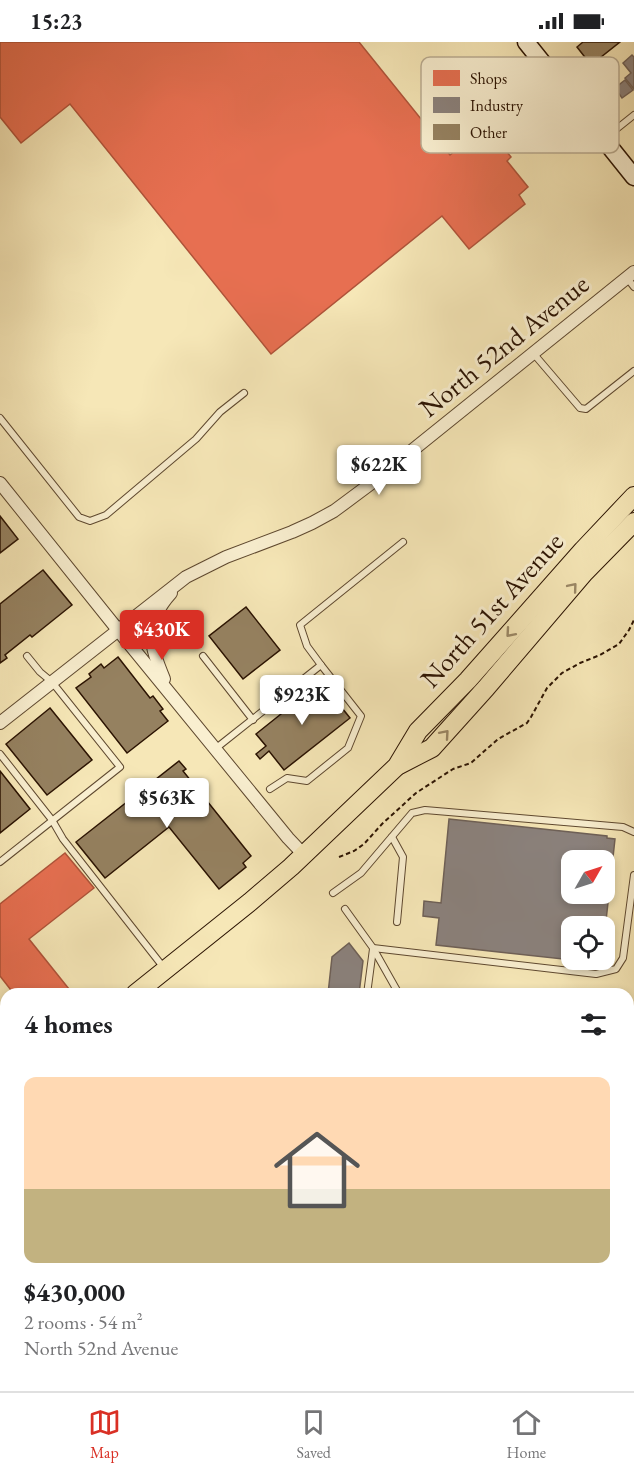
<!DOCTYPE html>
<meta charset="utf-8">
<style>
:root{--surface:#fff;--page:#f6f6f6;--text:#202124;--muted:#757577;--line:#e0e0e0;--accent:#d93025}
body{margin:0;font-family:"EB Garamond",serif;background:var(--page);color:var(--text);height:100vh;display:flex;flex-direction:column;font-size:22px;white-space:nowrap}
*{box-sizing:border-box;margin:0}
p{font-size:20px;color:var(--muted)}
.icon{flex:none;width:33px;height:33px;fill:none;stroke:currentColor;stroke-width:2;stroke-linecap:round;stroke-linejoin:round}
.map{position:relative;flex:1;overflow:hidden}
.panel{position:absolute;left:0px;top:946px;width:634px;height:404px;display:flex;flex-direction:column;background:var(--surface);border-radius:18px 18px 0 0;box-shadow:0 3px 9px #0003}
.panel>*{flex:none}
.needle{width:39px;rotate:51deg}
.controls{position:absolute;left:561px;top:808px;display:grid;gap:12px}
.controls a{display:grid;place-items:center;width:54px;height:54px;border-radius:12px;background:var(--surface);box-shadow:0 3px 9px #0003;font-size:30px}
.price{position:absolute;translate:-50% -51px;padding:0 14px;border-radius:6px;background:#fff;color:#222;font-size:20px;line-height:39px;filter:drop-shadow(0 2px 3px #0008)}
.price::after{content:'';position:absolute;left:50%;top:36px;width:18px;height:14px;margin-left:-9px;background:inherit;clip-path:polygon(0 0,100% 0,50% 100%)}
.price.active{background:var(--accent);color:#fff}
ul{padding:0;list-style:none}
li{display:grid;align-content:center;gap:12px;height:318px;padding:0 24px}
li+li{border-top:2px solid var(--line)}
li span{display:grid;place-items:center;height:186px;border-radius:12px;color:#555}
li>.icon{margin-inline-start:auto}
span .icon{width:108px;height:108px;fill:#fffc;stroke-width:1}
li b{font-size:26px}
h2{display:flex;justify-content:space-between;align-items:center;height:72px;padding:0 24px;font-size:26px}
.status{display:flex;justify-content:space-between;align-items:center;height:42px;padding:0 30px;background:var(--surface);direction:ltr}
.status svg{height:16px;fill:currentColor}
.tab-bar{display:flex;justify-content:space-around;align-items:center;height:84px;border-top:2px solid var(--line);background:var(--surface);font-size:16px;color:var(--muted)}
.tab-bar a{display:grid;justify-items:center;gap:3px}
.tab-bar .active{color:var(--accent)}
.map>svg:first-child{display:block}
.shops{fill:#e76f51;stroke:#af5339;stroke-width:1.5}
.industry{fill:#8a817c;stroke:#6e6057;stroke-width:1.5;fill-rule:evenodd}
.building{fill:#958160;stroke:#2b1302;stroke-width:1.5}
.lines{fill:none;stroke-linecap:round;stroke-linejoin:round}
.service-casing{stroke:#5e482f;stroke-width:8}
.minor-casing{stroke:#5e482f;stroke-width:14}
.secondary-casing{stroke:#2b1302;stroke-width:19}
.primary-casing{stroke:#2b1302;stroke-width:20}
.path{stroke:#2b1302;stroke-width:2;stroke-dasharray:4.5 3;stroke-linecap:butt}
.service{stroke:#f9efd0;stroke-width:6}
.minor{stroke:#f9efd0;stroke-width:12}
.secondary{stroke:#f9efd0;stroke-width:16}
.primary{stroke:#f6e7b7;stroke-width:18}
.oneway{stroke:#9b8866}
.labels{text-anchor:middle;stroke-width:6;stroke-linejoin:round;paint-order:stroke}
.street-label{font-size:27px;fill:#2b1302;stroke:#f9efd0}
.key{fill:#f9efd0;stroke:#bbad92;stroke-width:1.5}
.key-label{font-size:16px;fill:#2b1302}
</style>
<div class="status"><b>15:23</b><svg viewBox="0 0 49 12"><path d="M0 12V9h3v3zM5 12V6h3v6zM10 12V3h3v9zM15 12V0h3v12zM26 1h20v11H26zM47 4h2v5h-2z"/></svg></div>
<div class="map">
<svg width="634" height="1349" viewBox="0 0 634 1349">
<rect width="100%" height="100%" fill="#f6e7b7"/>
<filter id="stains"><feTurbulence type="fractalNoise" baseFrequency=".00333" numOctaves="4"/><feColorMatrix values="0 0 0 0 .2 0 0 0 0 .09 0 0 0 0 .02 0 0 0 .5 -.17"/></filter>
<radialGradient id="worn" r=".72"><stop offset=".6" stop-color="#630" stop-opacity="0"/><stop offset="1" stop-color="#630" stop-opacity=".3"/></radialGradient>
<!-- shops -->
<g class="shops">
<polygon points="0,0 359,0 450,113 484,85 493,96 495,95 511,115 507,119 528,145 519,153 525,162 469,207 442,174 271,312 70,62 21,101 0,75"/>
<polygon points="65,811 94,846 29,897 73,952 14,952 0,934 0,862"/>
</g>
<!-- industry -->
<g class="industry">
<polygon points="632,13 634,15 634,47 625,36 631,31 623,21"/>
<polygon points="625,38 633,48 622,56 615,46"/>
<path d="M449 777 607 794V796L615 797 604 897V885H572V918L436 903 439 876 423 874 424 859 441 861ZM572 819H604V852H572Z"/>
<polygon points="349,901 363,919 359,952 328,952 332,915"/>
<polygon points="5,1125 6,1125 6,1227 0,1226 0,1170"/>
<polygon points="0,1276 6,1276 6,1344 101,1344 100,1349 0,1349"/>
</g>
<!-- building -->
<g class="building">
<polygon points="583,0 620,0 591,23 577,5"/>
<polygon points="0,474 18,497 0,511"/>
<polygon points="43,528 72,563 32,595 30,593 5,613 7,616 0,621 0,562"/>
<polygon points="246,565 280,608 243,637 209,594"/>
<polygon points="118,615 150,656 153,654 163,667 160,669 168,679 127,711 76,646 91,635 89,632 101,622 104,626"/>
<polygon points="321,640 350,676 284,728 269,709 260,717 256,712 266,704 256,692"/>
<polygon points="50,666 92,718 47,753 6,702"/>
<polygon points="179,719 186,727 183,729 251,814 243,821 246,825 219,847 169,785 105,836 76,800"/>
<polygon points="0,729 30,767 0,791"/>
</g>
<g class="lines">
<!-- service casing -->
<g class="service-casing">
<g id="service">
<polyline points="604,97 634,73"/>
<polyline points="627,236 634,245"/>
<polyline points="533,311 580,366 586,367 634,329"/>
<polyline points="0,376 79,475 90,479 106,473 196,397 220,370 244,351"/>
<polyline points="203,614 253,678"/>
<polyline points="215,707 321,623 307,604 300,583 403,500"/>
<polyline points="0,712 52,778 63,797 164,926"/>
<polyline points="270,747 287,736 307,739 348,706 361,674 321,623"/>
<polyline points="392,795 403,815 397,880"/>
<polyline points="0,820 120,725 52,640 40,630 27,614"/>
<polyline points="333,851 361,831 412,771 425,768 623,785 634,790"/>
<polyline points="345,867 373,906 399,952"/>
<polyline points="373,906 596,932 616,927 623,916 634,833"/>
<polyline points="367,952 373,907"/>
<polyline points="0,1111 6,1106"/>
<polyline points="0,1251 6,1251"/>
<polyline points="127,1349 128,1344"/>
<polyline points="333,1349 334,1344"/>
<polyline points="416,1349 416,1344"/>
<polyline points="499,1349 499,1344"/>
<polyline points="579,1349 579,1344"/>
</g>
</g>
<!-- minor casing -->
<g class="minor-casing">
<g id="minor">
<polyline points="0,441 118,588 288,796 305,814"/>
<path d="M164 637C150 603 143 582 171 551"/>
<polyline points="0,681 186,535 226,515 292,490 312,481 334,469 373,440 634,230"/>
<polyline points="0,1040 6,1050"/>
</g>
</g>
<!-- secondary casing -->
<g class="secondary-casing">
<polyline id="secondary" points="526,0 634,135"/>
</g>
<!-- primary casing -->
<g class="primary-casing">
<g id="primary">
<polyline points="399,723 432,706 486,646 584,531 634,480"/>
<polyline points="135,952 250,860 291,825 397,724 418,689 468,638 583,508 634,454"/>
<polyline points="0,1061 6,1056"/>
</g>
</g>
<!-- path -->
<polyline class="path" points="339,815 354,809 364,802 382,782 416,751 453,727 471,721 498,697 527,681 531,675 547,646 562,631 580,621 600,613 619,602 629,588 634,578"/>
<!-- service -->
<use href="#service" class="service"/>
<!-- minor -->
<use href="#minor" class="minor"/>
<!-- secondary -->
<use href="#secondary" class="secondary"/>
<!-- primary -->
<use href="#primary" class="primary"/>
</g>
<!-- one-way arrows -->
<defs><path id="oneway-chevron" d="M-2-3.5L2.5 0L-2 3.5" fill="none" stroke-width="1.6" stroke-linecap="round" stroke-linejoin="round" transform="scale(1.5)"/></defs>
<g class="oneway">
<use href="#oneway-chevron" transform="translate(573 545) rotate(-50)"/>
<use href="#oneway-chevron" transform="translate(510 591) rotate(131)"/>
<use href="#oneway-chevron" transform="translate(445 692) rotate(-49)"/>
</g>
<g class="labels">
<!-- street labels -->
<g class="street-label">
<text transform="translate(504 304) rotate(-39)" y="9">North 52nd Avenue</text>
<text transform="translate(492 568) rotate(-48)" y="9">North 51st Avenue</text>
</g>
</g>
<!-- legend -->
<rect x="421" y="15" width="198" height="96" rx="9" class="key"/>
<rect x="433" y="28" width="27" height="16" fill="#e76f51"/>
<rect x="433" y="55" width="27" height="16" fill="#8a817c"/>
<rect x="433" y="82" width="27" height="16" fill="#958160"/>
<g class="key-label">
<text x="470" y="42">Shops</text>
<text x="470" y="69">Industry</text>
<text x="470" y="96">Other</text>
</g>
<rect width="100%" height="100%" filter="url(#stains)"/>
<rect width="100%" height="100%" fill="url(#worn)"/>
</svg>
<div class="controls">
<a><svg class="needle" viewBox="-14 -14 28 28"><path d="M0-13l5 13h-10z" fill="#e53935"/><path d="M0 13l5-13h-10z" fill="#757577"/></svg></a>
<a><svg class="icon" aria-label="locate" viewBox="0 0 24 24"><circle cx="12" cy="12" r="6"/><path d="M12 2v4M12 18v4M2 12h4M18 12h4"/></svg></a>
</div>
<b class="price" style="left:379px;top:454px">$622K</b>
<b class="price active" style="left:162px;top:619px">$430K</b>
<b class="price" style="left:302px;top:684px">$923K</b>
<b class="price" style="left:167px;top:787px">$563K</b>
<section class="panel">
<h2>4 homes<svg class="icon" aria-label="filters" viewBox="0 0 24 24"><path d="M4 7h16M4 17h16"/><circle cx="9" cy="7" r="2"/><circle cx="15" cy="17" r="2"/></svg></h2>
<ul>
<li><span style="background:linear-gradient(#ffd9b3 60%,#c2b280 0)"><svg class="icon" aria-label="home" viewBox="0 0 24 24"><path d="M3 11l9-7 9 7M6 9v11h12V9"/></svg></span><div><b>$430,000</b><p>2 rooms · 54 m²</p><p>North 52nd Avenue</p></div></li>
</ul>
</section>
</div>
<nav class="tab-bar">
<a class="active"><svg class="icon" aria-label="map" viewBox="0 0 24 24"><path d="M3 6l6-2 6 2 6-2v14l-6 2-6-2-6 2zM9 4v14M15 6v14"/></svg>Map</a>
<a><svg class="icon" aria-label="saved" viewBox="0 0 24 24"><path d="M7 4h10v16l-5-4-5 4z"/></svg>Saved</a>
<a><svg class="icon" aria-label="home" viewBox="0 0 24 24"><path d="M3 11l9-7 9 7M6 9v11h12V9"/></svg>Home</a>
</nav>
